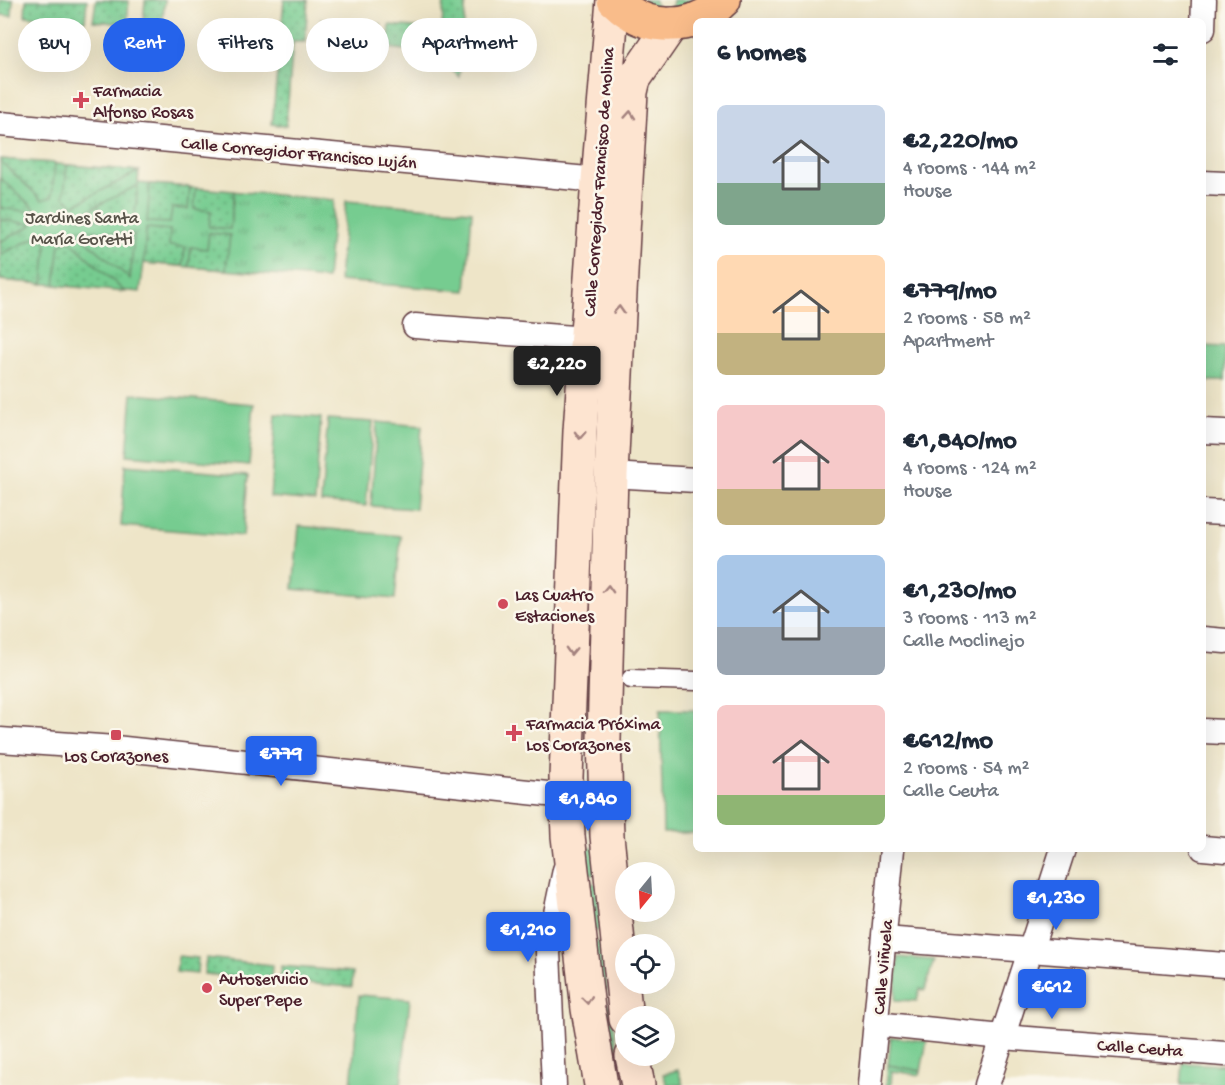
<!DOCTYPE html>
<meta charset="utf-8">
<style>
:root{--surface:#fff;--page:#f2f2f3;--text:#1f2937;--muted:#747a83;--accent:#2563eb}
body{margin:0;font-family:"Gochi Hand",sans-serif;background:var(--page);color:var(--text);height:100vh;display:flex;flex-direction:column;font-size:22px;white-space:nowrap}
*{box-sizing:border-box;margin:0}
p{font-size:20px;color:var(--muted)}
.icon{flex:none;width:33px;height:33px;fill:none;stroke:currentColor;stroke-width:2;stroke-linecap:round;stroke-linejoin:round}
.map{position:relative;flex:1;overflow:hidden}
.details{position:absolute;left:693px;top:18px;width:513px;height:834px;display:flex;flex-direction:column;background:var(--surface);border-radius:9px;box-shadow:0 6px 24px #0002}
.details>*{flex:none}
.guide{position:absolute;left:18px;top:18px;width:570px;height:54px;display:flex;gap:12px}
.needle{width:39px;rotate:198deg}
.fabs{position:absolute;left:615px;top:862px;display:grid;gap:12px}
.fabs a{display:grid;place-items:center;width:60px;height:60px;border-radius:50%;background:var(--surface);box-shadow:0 6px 24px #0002;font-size:30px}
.price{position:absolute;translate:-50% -51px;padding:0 14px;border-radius:6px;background:var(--accent);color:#fff;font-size:20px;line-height:39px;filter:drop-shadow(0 2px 3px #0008)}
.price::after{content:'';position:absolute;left:50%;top:36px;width:18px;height:14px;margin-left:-9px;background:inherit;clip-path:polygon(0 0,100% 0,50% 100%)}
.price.selected{background:#222;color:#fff}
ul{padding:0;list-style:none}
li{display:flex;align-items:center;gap:18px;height:150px;padding:0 24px}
li span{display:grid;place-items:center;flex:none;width:168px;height:120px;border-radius:9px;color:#555}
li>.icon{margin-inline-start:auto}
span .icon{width:72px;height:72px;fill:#fffc;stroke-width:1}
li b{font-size:26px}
h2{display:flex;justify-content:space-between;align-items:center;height:72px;padding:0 24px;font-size:26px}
.chip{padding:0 21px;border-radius:27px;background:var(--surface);box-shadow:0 6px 24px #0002;font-size:21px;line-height:54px}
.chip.selected{background:var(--accent);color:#fff}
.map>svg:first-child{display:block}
.grass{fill:#76cc90;stroke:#60765e;stroke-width:1.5}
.park{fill:url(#park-tufts);stroke:#60765e;stroke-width:1.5}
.garden{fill:url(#garden-dots);stroke:#60765e;stroke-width:1.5}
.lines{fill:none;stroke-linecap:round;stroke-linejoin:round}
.pedestrian-casing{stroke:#633d43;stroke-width:21}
.minor-casing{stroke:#633d43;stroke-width:27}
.secondary-casing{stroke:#633d43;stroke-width:36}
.primary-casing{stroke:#633d43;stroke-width:36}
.pedestrian{stroke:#fff;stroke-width:18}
.minor{stroke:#fff;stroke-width:24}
.secondary{stroke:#fde4d0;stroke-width:33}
.primary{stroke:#f9bc8a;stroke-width:33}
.oneway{stroke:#a4827e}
.poi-dot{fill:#d1495b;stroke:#fbf7ec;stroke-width:2}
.labels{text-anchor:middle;stroke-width:5;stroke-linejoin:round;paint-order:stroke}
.poi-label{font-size:18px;fill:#4a1f2b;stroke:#fbf7ec;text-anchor:start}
.street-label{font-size:18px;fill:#4a1f2b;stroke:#fbf7ec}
.park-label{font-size:18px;fill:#575349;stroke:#fbf7ec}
</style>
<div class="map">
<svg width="1225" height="1085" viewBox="0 0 1225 1085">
<defs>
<pattern id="park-tufts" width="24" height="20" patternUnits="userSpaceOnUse" patternTransform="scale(1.5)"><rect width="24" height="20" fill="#76cc90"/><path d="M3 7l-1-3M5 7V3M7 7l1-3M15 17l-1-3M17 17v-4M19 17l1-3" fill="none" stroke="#63a576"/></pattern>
<pattern id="garden-dots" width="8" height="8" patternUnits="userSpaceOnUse" patternTransform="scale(1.5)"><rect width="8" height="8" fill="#76cc90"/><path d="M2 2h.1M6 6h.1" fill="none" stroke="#63a576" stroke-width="1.8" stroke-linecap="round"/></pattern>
</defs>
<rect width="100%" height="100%" fill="#fbf7ec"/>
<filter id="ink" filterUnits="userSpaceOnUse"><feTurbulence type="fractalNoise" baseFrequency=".0167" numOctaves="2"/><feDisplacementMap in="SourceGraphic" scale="12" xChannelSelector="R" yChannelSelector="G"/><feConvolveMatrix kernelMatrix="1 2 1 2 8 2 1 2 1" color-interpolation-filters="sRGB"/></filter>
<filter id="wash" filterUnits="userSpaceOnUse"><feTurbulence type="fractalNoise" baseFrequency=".008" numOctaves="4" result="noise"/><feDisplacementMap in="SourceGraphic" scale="24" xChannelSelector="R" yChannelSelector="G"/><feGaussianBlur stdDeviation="1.35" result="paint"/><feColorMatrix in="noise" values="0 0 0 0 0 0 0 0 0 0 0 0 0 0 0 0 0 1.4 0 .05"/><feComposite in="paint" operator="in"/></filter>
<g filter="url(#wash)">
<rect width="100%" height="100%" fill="#eee5c8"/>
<!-- grass -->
<g class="grass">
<polygon points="629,0 655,0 656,7 668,9 672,6 673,0 698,0 694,5 677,16"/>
<polygon points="346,201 472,211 466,291 339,281"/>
<polygon points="1203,346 1225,347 1225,381 1203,381"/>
<polygon points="132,394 254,404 249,465 127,455"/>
<polygon points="276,414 321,418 315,501 270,497"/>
<polygon points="328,419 373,422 366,506 321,502"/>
<polygon points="377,422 422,426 415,509 371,506"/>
<polygon points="125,465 248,475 243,536 121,526"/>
<polygon points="299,526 401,536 395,599 293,589"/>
<polygon points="590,638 595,641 593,707 582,707 586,640"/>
<polygon points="696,710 696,833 663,833 660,710"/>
<polygon points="583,848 597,848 597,872 593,875 587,872"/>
<polygon points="593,883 597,884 601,928 597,931 591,928 588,886"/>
<polygon points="598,941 604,944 607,990 602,993 593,944"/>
<polygon points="898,957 934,960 925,990 920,989 917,1001 895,1000"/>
<polygon points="359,995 410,999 401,1085 351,1085"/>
<polygon points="604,1003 609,1004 611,1008 617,1046 616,1051 612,1054"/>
<polygon points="891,1037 927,1041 921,1071 888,1065"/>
<polygon points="1183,1063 1225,1065 1225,1085 1181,1085"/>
<polygon points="678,1070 683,1085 667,1085 663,1074"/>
</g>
<!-- park -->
<polygon class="park" points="0,159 139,171 138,183 334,200 327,279 144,263 140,292 0,280"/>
<!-- garden -->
<g class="garden">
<polygon points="0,0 13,0 12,16 0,15"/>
<polygon points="26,0 87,0 85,21 25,16"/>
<polygon points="96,0 129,1 127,24 93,21"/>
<path d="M145 0H165L162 24H166L163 61H161C162 45 160 37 142 35Z"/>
<polygon points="284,0 308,0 305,42 293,42 286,126 272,124"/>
<polygon points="444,0 466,0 459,77 449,67 439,65"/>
<polygon points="321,19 381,24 379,48 320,43"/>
<polygon points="390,25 424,28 421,52 388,48"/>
<polygon points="0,159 55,163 52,197 42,200 0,161"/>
<polygon points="67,165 139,171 74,205 64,197"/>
<polygon points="0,178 35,209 33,212 0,208"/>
<polygon points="150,184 190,187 188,209 172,208 170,223 147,222"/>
<polygon points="138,185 134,223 80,217 79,215"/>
<polygon points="196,188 234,191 230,229 209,227 211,211 194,209"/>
<polygon points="0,220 32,224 32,225 0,242"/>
<polygon points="146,228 170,230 169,246 185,247 183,266 144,263"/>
<polygon points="77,229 134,235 130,279 77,232"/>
<polygon points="209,233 230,235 226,270 189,267 191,247 207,249"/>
<polygon points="38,236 47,243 43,284 0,280 0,255"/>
<polygon points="69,240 125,292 55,285 60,244 64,243"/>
<polygon points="178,956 198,958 197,974 176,972"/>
<polygon points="206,958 272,965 271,980 204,974"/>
<polygon points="281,966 353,972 352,987 280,981"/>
<polygon points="888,1065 921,1071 920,1075 892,1071 891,1085 886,1085"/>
</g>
</g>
<g filter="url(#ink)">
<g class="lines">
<!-- pedestrian casing -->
<g class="pedestrian-casing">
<polyline id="pedestrian" points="631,679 696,681"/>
</g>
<!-- minor casing -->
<g class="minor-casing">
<g id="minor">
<polyline points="1203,29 1204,0"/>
<polyline points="0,124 598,180"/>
<polyline points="1203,183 1225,184"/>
<polyline points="415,326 587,339"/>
<polyline points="1203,431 1225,432"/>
<polyline points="611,475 696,480"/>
<polyline points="1203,512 1225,513"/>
<polyline points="1203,639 1225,641"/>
<polyline points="1203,731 1225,732"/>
<polyline points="0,740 115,748 566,796"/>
<polyline points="1203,848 1225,850"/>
<polyline points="884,939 1225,965"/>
<polyline points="876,1024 1002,1037 1225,1054"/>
<polyline points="554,1085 548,952 565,870"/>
<polyline points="870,1085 892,849"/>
<polyline points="987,1085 1063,849"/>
</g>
</g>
<!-- secondary casing -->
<g class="secondary-casing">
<g id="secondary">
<polyline points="626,1019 607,836 604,740 611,475 623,233 631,92 634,79 672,24"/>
<polyline points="632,1056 638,1085"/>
<polyline points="601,1085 588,1009 568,836 566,777 580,431 598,180 613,0"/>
</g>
</g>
<!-- primary casing -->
<g class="primary-casing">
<path id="primary" d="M614 0C619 4 623 9 629 12 653 29 690 28 713 10 717 7 720 3 724 0"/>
</g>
<!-- pedestrian -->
<use href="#pedestrian" class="pedestrian"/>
<!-- minor -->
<use href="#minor" class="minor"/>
<!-- secondary -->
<use href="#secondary" class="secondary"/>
<!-- primary -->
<use href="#primary" class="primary"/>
</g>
<!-- one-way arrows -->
<defs><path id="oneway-chevron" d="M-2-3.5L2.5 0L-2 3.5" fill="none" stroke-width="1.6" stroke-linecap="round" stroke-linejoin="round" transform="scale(1.5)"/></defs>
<g class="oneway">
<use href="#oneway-chevron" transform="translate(630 115) rotate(-86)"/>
<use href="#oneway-chevron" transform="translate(619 310) rotate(-87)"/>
<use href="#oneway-chevron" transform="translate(580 435) rotate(93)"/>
<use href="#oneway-chevron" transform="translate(608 589) rotate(-88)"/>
<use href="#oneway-chevron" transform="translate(571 651) rotate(92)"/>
<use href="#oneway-chevron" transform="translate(587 1000) rotate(83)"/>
</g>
</g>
<!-- markers -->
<g class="poi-dot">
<path d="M78 91h6v6h6v6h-6v6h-6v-6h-6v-6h6z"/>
<circle cx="503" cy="604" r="6"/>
<path d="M511 724h6v6h6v6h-6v6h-6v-6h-6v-6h6z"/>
<rect x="110" y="729" width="12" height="12" rx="3"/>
<circle cx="207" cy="988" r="6"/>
</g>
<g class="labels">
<!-- poi labels -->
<g class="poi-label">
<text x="93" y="96">Farmacia<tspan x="93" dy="21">Alfonso Rosas</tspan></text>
<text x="515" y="600">Las Cuatro<tspan x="515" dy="21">Estaciones</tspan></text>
<text x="526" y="729">Farmacia Próxima<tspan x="526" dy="21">Los Corazones</tspan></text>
<text x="116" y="761" text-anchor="middle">Los Corazones</text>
<text x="219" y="984">Autoservicio<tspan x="219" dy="21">Super Pepe</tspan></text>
</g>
<!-- street labels -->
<g class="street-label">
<text transform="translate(299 152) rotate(5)" y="6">Calle Corregidor Francisco Luján</text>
<text transform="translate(598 182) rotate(-86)" y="6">Calle Corregidor Francisco de Molina</text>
<text transform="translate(882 967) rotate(-85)" y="6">Calle Viñuela</text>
<text transform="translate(1140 1047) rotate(4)" y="6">Calle Ceuta</text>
</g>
<!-- park labels -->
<g class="park-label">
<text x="82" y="223">Jardines Santa<tspan x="82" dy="21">María Goretti</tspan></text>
</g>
</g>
</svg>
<div class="fabs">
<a><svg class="needle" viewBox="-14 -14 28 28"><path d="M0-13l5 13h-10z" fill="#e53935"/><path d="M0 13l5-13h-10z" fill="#747a83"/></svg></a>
<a><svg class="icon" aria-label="locate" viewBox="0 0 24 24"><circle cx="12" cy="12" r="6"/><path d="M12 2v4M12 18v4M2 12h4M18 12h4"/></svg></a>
<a><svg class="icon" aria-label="layers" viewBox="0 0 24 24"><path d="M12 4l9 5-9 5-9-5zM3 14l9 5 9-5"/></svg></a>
</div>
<b class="price selected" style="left:557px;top:397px">€2,220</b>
<b class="price" style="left:281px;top:787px">€779</b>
<b class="price" style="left:588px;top:832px">€1,840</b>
<b class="price" style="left:1056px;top:931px">€1,230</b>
<b class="price" style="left:528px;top:963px">€1,210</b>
<b class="price" style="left:1052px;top:1020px">€612</b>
<div class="guide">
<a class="chip">Buy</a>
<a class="chip selected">Rent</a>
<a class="chip">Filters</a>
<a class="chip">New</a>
<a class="chip">Apartment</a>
</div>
<section class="details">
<h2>6 homes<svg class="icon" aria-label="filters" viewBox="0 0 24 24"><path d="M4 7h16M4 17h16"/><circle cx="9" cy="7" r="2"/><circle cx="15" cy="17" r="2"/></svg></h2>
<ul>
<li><span style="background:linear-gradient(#c9d6e8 65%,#7fa58c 0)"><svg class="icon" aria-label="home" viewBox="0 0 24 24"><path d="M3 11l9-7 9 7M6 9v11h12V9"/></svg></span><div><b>€2,220/mo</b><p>4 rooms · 144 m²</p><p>House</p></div></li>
<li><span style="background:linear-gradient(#ffd9b3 65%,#c2b280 0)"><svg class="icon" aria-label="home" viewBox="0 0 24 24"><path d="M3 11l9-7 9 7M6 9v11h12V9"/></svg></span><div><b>€779/mo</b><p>2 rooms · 58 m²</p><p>Apartment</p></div></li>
<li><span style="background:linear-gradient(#f6c9c9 70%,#c2b280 0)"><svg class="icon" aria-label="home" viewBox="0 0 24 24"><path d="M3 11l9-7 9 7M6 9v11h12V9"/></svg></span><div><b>€1,840/mo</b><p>4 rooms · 124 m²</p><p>House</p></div></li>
<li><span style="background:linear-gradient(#a9c7e8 60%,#9aa5b1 0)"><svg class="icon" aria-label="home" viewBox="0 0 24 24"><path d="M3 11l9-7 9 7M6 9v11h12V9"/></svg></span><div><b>€1,230/mo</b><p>3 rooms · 113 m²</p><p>Calle Moclinejo</p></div></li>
<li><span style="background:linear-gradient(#f6c9c9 75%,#8fb573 0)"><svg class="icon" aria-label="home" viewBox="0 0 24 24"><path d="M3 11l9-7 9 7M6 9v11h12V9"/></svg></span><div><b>€612/mo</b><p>2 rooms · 54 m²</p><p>Calle Ceuta</p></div></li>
</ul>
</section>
</div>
